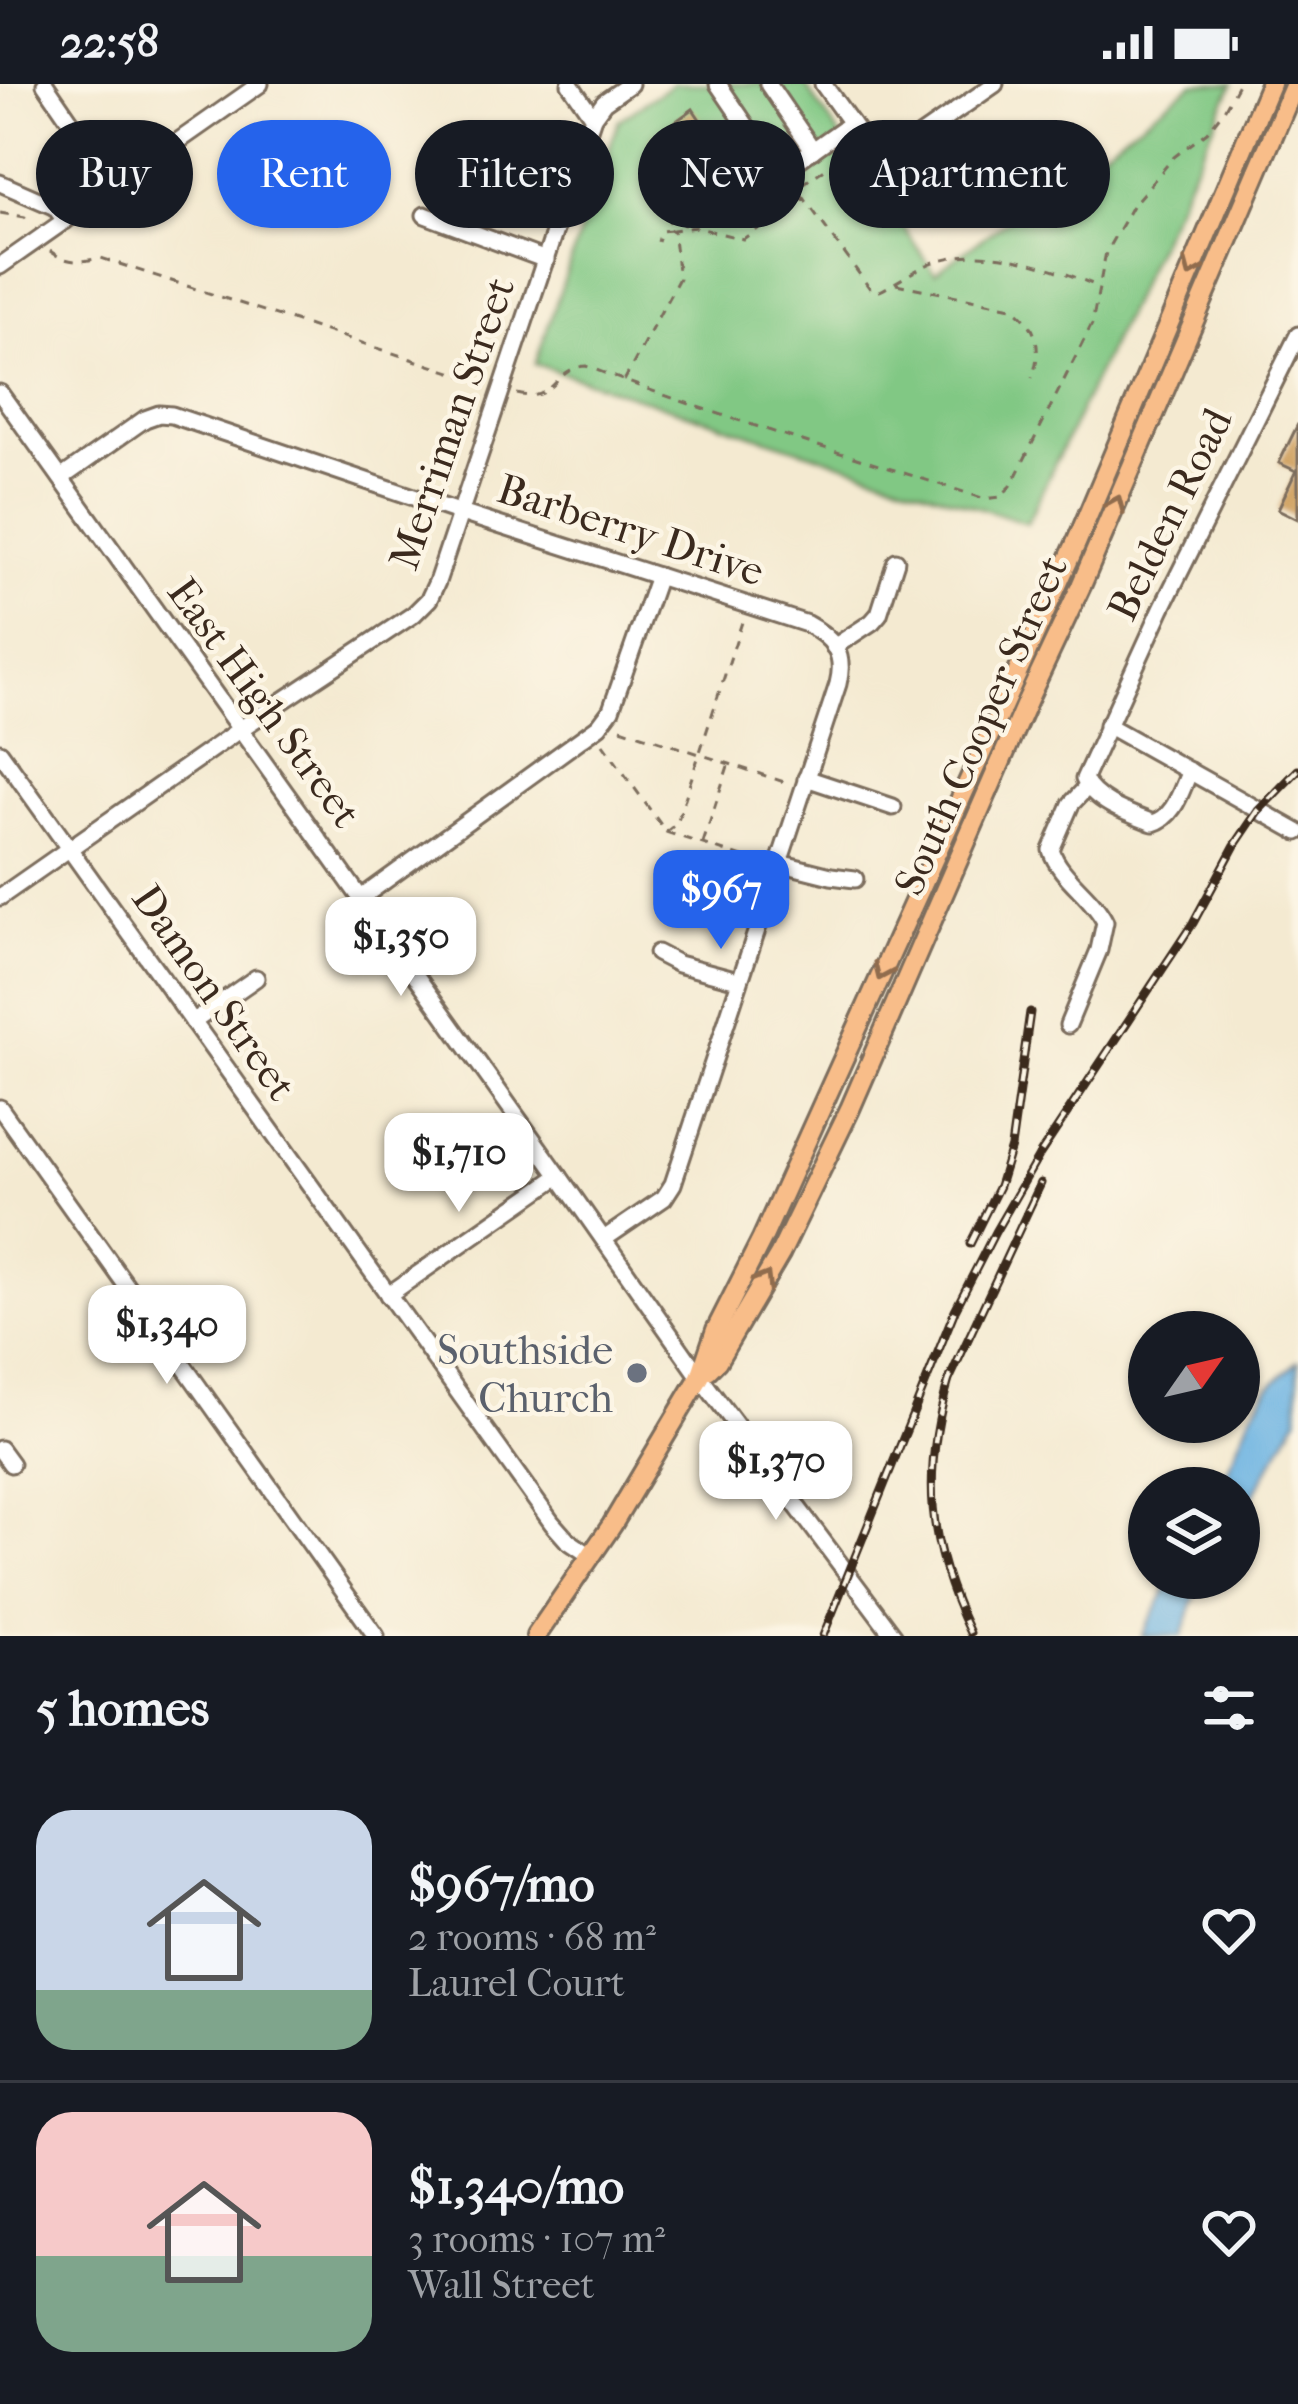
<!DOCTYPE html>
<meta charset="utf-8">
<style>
:root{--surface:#171b24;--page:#242831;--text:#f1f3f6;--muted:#9ea1a6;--line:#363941;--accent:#2563eb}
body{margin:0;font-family:"IM FELL French Canon",serif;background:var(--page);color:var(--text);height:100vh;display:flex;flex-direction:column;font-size:45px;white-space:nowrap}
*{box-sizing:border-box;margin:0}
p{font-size:39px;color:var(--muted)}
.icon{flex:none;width:66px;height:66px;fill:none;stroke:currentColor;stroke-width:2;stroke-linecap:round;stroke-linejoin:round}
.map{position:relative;height:1552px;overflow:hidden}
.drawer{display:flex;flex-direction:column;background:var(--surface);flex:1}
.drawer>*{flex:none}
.top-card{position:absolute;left:36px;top:36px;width:1227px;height:108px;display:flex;gap:24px}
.needle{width:78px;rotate:56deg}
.tools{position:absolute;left:1128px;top:1227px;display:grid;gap:24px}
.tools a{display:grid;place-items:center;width:132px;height:132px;border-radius:50%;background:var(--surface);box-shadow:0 3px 9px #0004;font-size:60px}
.price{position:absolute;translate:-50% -102px;padding:0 27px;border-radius:24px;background:#fff;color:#222;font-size:39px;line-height:78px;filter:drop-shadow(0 3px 6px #0008)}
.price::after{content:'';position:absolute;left:50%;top:72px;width:36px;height:27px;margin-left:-18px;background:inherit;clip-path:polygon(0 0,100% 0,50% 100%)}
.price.on{background:var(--accent);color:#fff}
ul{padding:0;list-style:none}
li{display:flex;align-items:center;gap:36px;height:300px;padding:0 36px}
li+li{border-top:3px solid var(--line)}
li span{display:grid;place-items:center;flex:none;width:336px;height:240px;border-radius:36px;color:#555}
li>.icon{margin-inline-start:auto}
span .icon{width:144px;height:144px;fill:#fffc;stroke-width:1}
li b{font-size:51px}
h2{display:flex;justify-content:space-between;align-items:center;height:144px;padding:0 36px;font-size:51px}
.chip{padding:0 42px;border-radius:54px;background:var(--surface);box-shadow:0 3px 9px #0004;font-size:42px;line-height:108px}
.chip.on{background:var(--accent);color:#fff}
.status{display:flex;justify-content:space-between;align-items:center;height:84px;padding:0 60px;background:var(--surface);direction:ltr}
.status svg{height:33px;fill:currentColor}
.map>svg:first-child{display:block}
.green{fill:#81c884;stroke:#5e7951;stroke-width:3}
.water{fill:#6bb2e2;stroke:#536e80;stroke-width:3}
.building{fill:#ce9e5b}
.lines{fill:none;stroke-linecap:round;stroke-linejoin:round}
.minor-casing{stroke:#7c6d5d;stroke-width:21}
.major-casing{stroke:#7c6d5d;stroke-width:24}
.path{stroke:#7c6d5d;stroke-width:3;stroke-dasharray:9 9;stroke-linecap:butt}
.minor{stroke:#fff;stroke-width:15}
.major{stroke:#f8bd89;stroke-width:18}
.rail-casing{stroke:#3b2a1e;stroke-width:9}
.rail{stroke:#fcf5e5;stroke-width:4.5;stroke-dasharray:14;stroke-linecap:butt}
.oneway{stroke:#906c4e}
.worship-dot{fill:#6b7280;stroke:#fcf5e5;stroke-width:4.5}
.labels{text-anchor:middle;stroke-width:9;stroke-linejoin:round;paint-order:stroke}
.street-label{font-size:42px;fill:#3b2a1e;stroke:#fcf5e5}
.worship-label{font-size:42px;fill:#5b616d;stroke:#fcf5e5;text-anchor:end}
</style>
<div class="status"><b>22:58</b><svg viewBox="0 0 49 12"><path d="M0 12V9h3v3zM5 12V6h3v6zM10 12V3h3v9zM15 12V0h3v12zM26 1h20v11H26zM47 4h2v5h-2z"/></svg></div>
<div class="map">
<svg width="1298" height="1552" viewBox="0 0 1298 1552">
<rect width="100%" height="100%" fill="#fcf5e5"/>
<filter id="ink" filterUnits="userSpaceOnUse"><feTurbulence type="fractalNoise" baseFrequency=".00833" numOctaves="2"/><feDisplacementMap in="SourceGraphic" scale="24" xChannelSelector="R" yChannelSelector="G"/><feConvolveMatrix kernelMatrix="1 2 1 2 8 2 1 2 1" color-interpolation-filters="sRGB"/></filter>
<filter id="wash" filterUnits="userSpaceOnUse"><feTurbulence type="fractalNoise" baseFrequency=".004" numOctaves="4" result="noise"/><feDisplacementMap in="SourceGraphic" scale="48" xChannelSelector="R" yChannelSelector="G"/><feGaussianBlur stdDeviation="2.7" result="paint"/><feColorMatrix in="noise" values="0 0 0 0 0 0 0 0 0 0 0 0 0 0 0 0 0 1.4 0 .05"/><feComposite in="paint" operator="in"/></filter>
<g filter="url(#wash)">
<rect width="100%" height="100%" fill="#f4ead1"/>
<!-- green -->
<polygon class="green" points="673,0 804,0 935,189 1193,0 1233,0 1027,439 535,280 619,36"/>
<!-- water -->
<g class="water">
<polygon points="1298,1277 1298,1333 1239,1437 1239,1404 1219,1404 1252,1329 1269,1303"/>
<polygon points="1172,1494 1206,1494 1196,1512 1182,1552 1142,1552"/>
</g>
<g id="blocks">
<!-- building -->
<g class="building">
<polygon points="693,25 709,49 713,46 737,81 732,85 742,99 705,126 692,108 683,114 659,81 665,77 650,56"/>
<polygon points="1298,340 1298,435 1278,425 1296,387 1279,379"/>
</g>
</g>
</g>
<g filter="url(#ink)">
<use href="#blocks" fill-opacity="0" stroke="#7c6d5d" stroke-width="3"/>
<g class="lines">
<!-- minor casing -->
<g class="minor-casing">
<g id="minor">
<polyline points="45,0 115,102"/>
<polyline points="570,0 593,33"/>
<polyline points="718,0 779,90 851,39"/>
<polyline points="768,0 813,66"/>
<path d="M823 0 869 64C876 73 883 72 894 70L995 0"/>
<polyline points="0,99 55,123 65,137"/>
<polyline points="425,131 546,176"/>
<polyline points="0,182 260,0"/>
<polyline points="0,309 559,1092 700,1293 894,1552"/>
<path d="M61 394 145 335 159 330 172 331 461 429 807 540C833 554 846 569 838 600L673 1100 664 1114 604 1155"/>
<polyline points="834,563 872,538 879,530 896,477"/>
<polyline points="1107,641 1298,748"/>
<polyline points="0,668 552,1439 567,1456 591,1472"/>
<path d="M1190 687C1181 706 1175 733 1153 739 1130 730 1094 718 1084 695L1162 524 1298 251"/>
<polyline points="806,694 893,723"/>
<polyline points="779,779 831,792 855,795"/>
<polyline points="0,813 239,646 414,530 429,515 437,498 593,33 604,18 630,0"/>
<polyline points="361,814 599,642 611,626 658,492"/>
<polyline points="657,869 678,880 738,896"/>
<polyline points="193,938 256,894"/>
<path d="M1068 941 1099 866 1105 838C1092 811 1060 794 1051 766L1071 720 1087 703"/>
<polyline points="0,1024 376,1552"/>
<polyline points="388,1211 559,1092"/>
<polyline points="0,1365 11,1380"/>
</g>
</g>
<!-- major casing -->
<g class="major-casing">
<g id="major">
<polyline points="708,1286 717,1277 780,1170 850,1025 1028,615 1081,502 1295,0"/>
<polyline points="536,1552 612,1441 700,1293 716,1246 762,1155 1077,457 1270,0"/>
</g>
</g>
<!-- path -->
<g class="path">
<polyline points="804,114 797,104 848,69"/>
<polyline points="653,120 665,126 673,146 661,147 658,158"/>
<polyline points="0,129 25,133 30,140"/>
<polyline points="683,142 694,117 704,131 756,98"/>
<path d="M50 167C68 180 80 178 101 174L491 301"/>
<path d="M896 200 1012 223C1039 243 1042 265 1032 294"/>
<path d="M624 297 679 194 673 146 695 143 743 155 804 114 871 206 880 207C900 197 918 183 940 176 989 161 1052 183 1097 202"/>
<path d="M517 310C557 320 552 284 586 282 716 333 851 371 985 415L1000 413 1011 402 1092 240 1106 168 1132 122 1174 73 1207 48 1224 26 1238 0"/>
<polyline points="621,644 787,699"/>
<polyline points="603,660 666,748 761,779"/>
<polyline points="666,748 677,739 742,538"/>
<polyline points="703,759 728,682"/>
</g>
<!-- minor -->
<use href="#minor" class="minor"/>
<!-- major -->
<use href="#major" class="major"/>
<!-- rail casing -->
<g class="rail-casing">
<g id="rail">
<polyline points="970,1160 999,1102 1011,1063 1030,928"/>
<path d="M970 1549C928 1461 921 1390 949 1296L1041 1099"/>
<polyline points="823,1552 955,1226 995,1148 1040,1070 1193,839 1235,761 1258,727 1298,686"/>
</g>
</g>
<!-- rail -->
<use href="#rail" class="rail"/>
</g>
<!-- one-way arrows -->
<defs><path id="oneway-chevron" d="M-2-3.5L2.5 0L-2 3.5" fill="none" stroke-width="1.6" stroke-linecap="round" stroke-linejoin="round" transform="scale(3)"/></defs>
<g class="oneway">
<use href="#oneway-chevron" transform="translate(1192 185) rotate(113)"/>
<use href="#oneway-chevron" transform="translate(1116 420) rotate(-67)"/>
<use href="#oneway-chevron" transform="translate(882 888) rotate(114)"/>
<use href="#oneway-chevron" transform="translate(764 1196) rotate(-59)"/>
</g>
</g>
<!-- markers -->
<circle class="worship-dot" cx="637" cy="1289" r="12"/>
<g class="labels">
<!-- street labels -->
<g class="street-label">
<text transform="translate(451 339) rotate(-71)" y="15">Merriman Street</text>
<text transform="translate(1169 430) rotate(-64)" y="15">Belden Road</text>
<text transform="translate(631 445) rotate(18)" y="15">Barberry Drive</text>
<text transform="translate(265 618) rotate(54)" y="15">East High Street</text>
<text transform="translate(980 641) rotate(-66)" y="15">South Cooper Street</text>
<text transform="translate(215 908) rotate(55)" y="15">Damon Street</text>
</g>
<!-- worship labels -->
<g class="worship-label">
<text x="613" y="1280">Southside<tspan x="613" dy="48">Church</tspan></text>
</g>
</g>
</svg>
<div class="tools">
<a><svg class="needle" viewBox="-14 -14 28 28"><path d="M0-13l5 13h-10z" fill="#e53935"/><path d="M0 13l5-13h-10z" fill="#9ea1a6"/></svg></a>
<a><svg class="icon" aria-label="layers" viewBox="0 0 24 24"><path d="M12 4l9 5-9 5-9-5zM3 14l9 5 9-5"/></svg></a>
</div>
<b class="price on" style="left:721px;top:868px">$967</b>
<b class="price" style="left:401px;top:915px">$1,350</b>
<b class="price" style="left:459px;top:1131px">$1,710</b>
<b class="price" style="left:167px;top:1303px">$1,340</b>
<b class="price" style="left:776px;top:1439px">$1,370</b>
<div class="top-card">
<a class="chip">Buy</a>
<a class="chip on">Rent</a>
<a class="chip">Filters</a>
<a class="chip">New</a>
<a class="chip">Apartment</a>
</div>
</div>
<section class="drawer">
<h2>5 homes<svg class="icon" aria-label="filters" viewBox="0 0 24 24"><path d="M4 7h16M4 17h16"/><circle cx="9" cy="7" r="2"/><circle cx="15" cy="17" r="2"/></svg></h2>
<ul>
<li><span style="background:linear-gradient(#c9d6e8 75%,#7fa58c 0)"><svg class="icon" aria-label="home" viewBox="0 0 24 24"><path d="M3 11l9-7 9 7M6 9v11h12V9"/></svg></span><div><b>$967/mo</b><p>2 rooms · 68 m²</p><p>Laurel Court</p></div><svg class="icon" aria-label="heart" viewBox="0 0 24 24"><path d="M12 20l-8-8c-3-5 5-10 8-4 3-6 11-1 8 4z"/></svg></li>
<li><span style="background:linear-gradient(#f6c9c9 60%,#7fa58c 0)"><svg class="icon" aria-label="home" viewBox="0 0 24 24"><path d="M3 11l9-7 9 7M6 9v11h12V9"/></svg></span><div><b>$1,340/mo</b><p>3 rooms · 107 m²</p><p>Wall Street</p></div><svg class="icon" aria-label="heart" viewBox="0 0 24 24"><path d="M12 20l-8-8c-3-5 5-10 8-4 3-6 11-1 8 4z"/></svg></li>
</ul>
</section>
